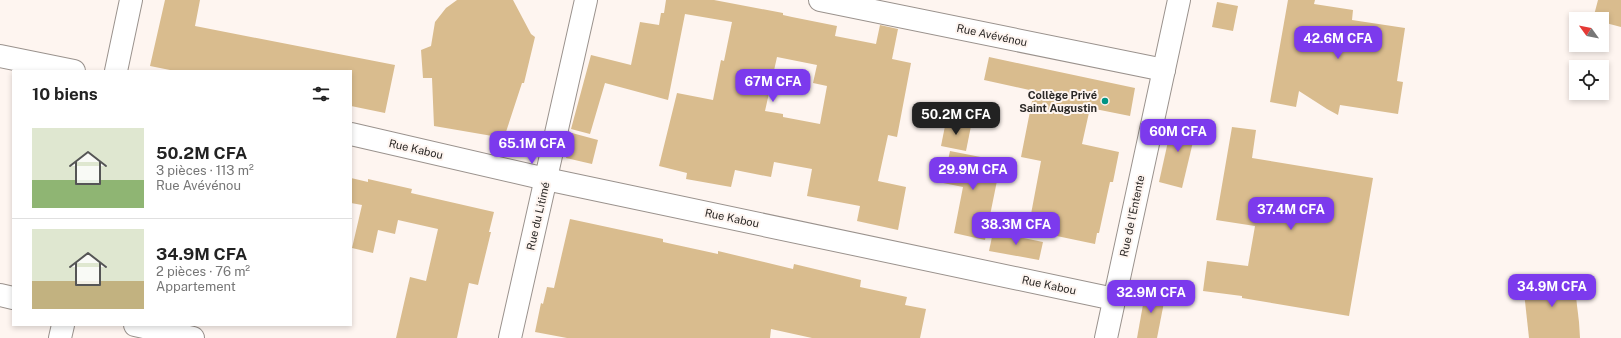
<!DOCTYPE html>
<html lang="fr">
<meta charset="utf-8">
<style>
:root{--surface:#fff;--page:#f2f2f2;--text:#222;--muted:#767676;--line:#e0e0e0;--accent:#7c3aed}
body{margin:0;font-family:"Public Sans",sans-serif;background:var(--page);color:var(--text);height:100vh;display:flex;flex-direction:column;font-size:15px;white-space:nowrap}
*{box-sizing:border-box;margin:0}
p{font-size:13px;color:var(--muted)}
.icon{flex:none;width:22px;height:22px;fill:none;stroke:currentColor;stroke-width:2;stroke-linecap:round;stroke-linejoin:round}
.map{position:relative;flex:1;overflow:hidden}
.details{position:absolute;left:12px;top:70px;width:340px;height:256px;display:flex;flex-direction:column;background:var(--surface);border-radius:0px;box-shadow:0 2px 6px #0003}
.details>*{flex:none}
.needle{width:26px;rotate:303deg}
.buttons{position:absolute;left:1569px;top:12px;display:grid;gap:8px}
.buttons a{display:grid;place-items:center;width:40px;height:40px;border-radius:0px;background:var(--surface);box-shadow:0 2px 6px #0003;font-size:20px}
.price{position:absolute;translate:-50% -34px;padding:0 9px;border-radius:8px;background:var(--accent);color:#fff;font-size:13px;line-height:26px;filter:drop-shadow(0 1px 2px #0008)}
.price::after{content:'';position:absolute;left:50%;top:24px;width:12px;height:9px;margin-left:-6px;background:inherit;clip-path:polygon(0 0,100% 0,50% 100%)}
.price.current{background:#222;color:#fff}
ul{padding:0;list-style:none}
li{display:flex;align-items:center;gap:12px;height:100px;padding:0 20px}
li+li{border-top:1px solid var(--line)}
li span{display:grid;place-items:center;flex:none;width:112px;height:80px;border-radius:0px;color:#555}
li>.icon{margin-inline-start:auto}
span .icon{width:48px;height:48px;fill:#fffc;stroke-width:1}
li b{font-size:17px}
h2{display:flex;justify-content:space-between;align-items:center;height:48px;padding:0 20px;font-size:17px}
.map>svg:first-child{display:block}
.building{fill:#d9bc8e;fill-rule:evenodd}
.lines{fill:none;stroke-linecap:round;stroke-linejoin:round}
.minor-casing{stroke:#9a928d;stroke-width:24}
.minor{stroke:#fff;stroke-width:22}
.poi-dot{fill:#009484;stroke:#fef5f0;stroke-width:1.5}
.labels{text-anchor:middle;stroke-width:4;stroke-linejoin:round;paint-order:stroke}
.street-label{font-size:11px;fill:#2b2826;stroke:#fef5f0}
.poi-label{font-size:11px;font-weight:bold;fill:#2b2826;stroke:#fef5f0;text-anchor:end}
</style>
<div class="map">
<svg width="1621" height="338" viewBox="0 0 1621 338">
<rect width="100%" height="100%" fill="#fef5f0"/>
<!-- building -->
<g class="building">
<polygon points="165,0 200,0 195,26 395,65 385,113 351,106 351,71 175,71 150,66"/>
<polygon points="457,0 513,0 531,34 535,37 524,83 522,83 504,138 434,126 432,78 423,78 421,50 431,46 435,22 446,8"/>
<path d="M666 0H714L783 13V15L792 17 837 26 835 36 876 44 880 25 898 29 892 59 911 63 897 137 888 135 878 181 906 187 898 230 857 221 860 206 807 196 812 169 774 162 771 177 735 170 731 187 686 179 687 173 659 166 677 93 713 100 721 60 724 61 732 22 685 14 668 100 605 83 590 134 571 129 591 55 631 65 640 22 659 25 661 13H664ZM777 57 817 65 813 83 827 86 820 124 783 117V114L765 111Z"/>
<polygon points="1288,0 1315,0 1314,4 1353,10 1352,20 1405,28 1397,81 1403,82 1398,114 1340,105 1338,115 1327,109 1299,91 1296,107 1270,102"/>
<polygon points="1598,0 1621,0 1621,27 1602,22 1602,19 1593,19"/>
<polygon points="1217,2 1238,6 1233,31 1212,27"/>
<polygon points="989,57 1135,88 1130,116 1090,108 1082,144 1119,152 1113,182 1110,182 1099,233 1097,233 1095,244 1028,230 1041,161 1021,157 1034,91 984,80"/>
<polygon points="1173,119 1197,125 1182,188 1159,182"/>
<polygon points="946,121 971,126 966,151 941,146"/>
<polygon points="1232,127 1256,130 1252,158 1373,178 1349,316 1242,298 1242,296 1203,291 1207,261 1248,266 1255,226 1216,220"/>
<polygon points="572,133 598,140 592,164 566,158"/>
<polygon points="950,151 1001,161 985,240 954,233 963,187 943,183"/>
<polygon points="351,178 368,182 368,179 412,189 411,193 494,212 489,232 491,232 478,285 469,283 457,338 396,338 410,277 426,281 438,229 398,220 395,234 378,230 373,253 352,248 362,205 351,203"/>
<polygon points="570,219 663,239 663,242 718,254 718,251 793,269 794,264 861,280 860,287 907,297 905,305 926,309 920,338 812,338 771,329 770,338 567,338 535,332 541,303 543,304 547,287 554,288"/>
<polygon points="993,232 1043,242 1039,260 989,251"/>
<polygon points="1571,274 1576,297 1579,322 1580,338 1529,338 1523,283"/>
<polygon points="1146,288 1166,292 1157,338 1137,338"/>
</g>
<g class="lines">
<!-- minor casing -->
<g class="minor-casing">
<g id="minor">
<polyline points="820,0 1164,70"/>
<polyline points="0,56 74,71"/>
<polyline points="116,71 131,0"/>
<polyline points="351,134 546,179 1114,299"/>
<polyline points="0,295 13,298"/>
<polyline points="135,325 193,338"/>
<polyline points="60,338 63,325"/>
<polyline points="510,338 586,0"/>
<polyline points="1106,338 1179,0"/>
</g>
</g>
<!-- minor -->
<use href="#minor" class="minor"/>
</g>
<!-- markers -->
<circle class="poi-dot" cx="1105" cy="101" r="4"/>
<g class="labels">
<!-- street labels -->
<g class="street-label">
<text transform="translate(992 35) rotate(12)" y="4">Rue Avévénou</text>
<text transform="translate(416 149) rotate(13)" y="4">Rue Kabou</text>
<text transform="translate(538 216) rotate(-77)" y="4">Rue du Litimé</text>
<text transform="translate(1132 216) rotate(-78)" y="4">Rue de l'Entente</text>
<text transform="translate(732 218) rotate(12)" y="4">Rue Kabou</text>
<text transform="translate(1049 285) rotate(12)" y="4">Rue Kabou</text>
</g>
<!-- poi labels -->
<g class="poi-label">
<text x="1097" y="99">Collège Privé<tspan x="1097" dy="13">Saint Augustin</tspan></text>
</g>
</g>
</svg>
<div class="buttons">
<a><svg class="needle" viewBox="-14 -14 28 28"><path d="M0-13l5 13h-10z" fill="#e53935"/><path d="M0 13l5-13h-10z" fill="#767676"/></svg></a>
<a><svg class="icon" aria-label="locate" viewBox="0 0 24 24"><circle cx="12" cy="12" r="6"/><path d="M12 2v4M12 18v4M2 12h4M18 12h4"/></svg></a>
</div>
<b class="price" style="left:1338px;top:60px">42.6M CFA</b>
<b class="price" style="left:773px;top:103px">67M CFA</b>
<b class="price current" style="left:956px;top:136px">50.2M CFA</b>
<b class="price" style="left:1178px;top:153px">60M CFA</b>
<b class="price" style="left:532px;top:165px">65.1M CFA</b>
<b class="price" style="left:973px;top:191px">29.9M CFA</b>
<b class="price" style="left:1291px;top:231px">37.4M CFA</b>
<b class="price" style="left:1016px;top:246px">38.3M CFA</b>
<b class="price" style="left:1552px;top:308px">34.9M CFA</b>
<b class="price" style="left:1151px;top:314px">32.9M CFA</b>
<section class="details">
<h2>10 biens<svg class="icon" aria-label="filters" viewBox="0 0 24 24"><path d="M4 7h16M4 17h16"/><circle cx="9" cy="7" r="2"/><circle cx="15" cy="17" r="2"/></svg></h2>
<ul>
<li><span style="background:linear-gradient(#dfe7d0 65%,#8fb573 0)"><svg class="icon" aria-label="home" viewBox="0 0 24 24"><path d="M3 11l9-7 9 7M6 9v11h12V9"/></svg></span><div><b>50.2M CFA</b><p>3 pièces · 113 m²</p><p>Rue Avévénou</p></div></li>
<li><span style="background:linear-gradient(#dfe7d0 65%,#c2b280 0)"><svg class="icon" aria-label="home" viewBox="0 0 24 24"><path d="M3 11l9-7 9 7M6 9v11h12V9"/></svg></span><div><b>34.9M CFA</b><p>2 pièces · 76 m²</p><p>Appartement</p></div></li>
</ul>
</section>
</div>
